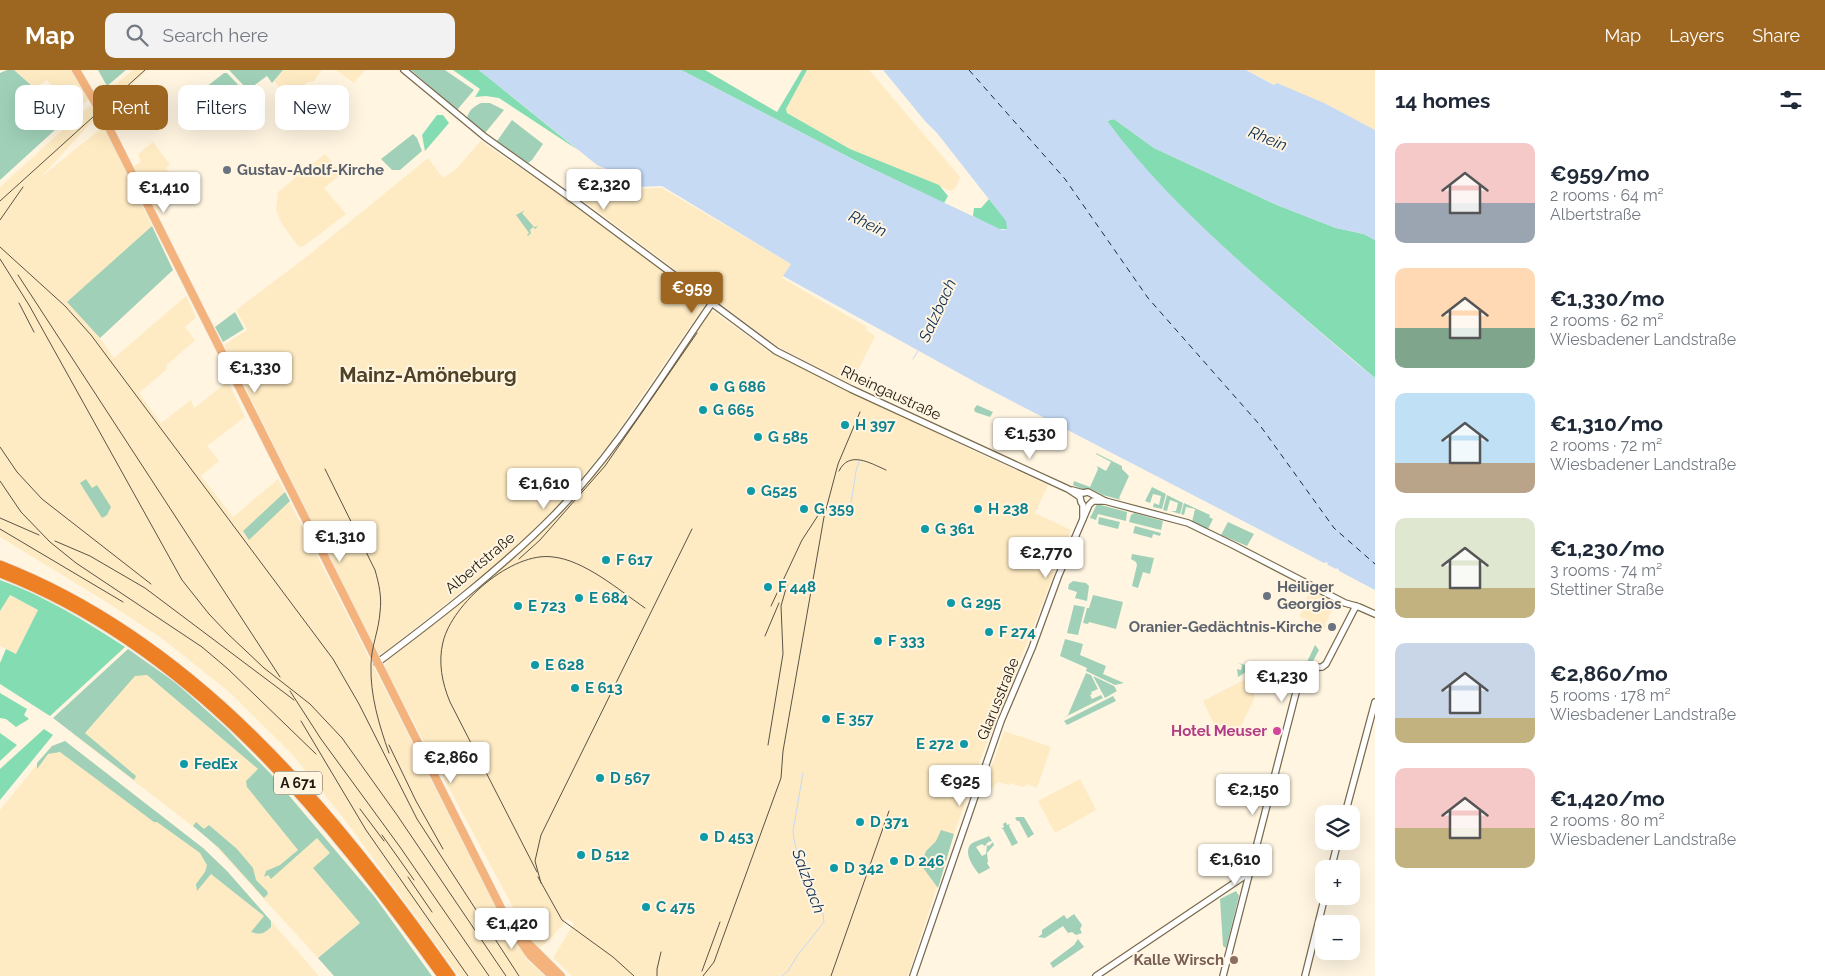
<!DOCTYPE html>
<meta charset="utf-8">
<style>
:root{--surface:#fff;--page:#f2f2f3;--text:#1f2937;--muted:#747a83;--accent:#9d6621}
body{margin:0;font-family:Raleway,sans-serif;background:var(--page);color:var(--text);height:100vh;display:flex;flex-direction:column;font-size:19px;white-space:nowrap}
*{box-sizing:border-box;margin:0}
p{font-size:16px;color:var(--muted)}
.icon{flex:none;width:28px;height:28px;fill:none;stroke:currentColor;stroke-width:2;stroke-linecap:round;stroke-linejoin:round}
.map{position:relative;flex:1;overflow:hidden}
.sheet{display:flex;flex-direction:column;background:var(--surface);width:450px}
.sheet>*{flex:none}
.top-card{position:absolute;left:15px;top:15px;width:475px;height:45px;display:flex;gap:10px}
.buttons{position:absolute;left:1315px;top:735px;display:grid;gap:10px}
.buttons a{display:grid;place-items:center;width:45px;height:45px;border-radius:10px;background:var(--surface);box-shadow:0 5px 20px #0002;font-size:25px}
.price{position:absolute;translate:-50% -42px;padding:0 11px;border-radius:5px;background:#fff;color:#222;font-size:16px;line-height:32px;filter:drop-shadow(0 1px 2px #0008)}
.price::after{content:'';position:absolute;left:50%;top:30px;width:15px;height:11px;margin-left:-8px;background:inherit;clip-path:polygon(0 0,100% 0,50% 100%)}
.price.active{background:var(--accent);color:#fff}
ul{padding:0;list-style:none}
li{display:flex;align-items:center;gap:15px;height:125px;padding:0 20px}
li span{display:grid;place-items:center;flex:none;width:140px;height:100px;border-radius:10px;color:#555}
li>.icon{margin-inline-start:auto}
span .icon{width:60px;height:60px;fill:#fffc;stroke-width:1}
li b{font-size:21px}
h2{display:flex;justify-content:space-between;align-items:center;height:60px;padding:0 20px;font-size:21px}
.chip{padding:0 18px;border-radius:10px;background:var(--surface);box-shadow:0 5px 20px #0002;font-size:18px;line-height:45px}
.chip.active{background:var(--accent);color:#fff}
header{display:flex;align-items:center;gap:30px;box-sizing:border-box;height:70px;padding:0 25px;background:var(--accent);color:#fff}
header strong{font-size:24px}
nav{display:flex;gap:28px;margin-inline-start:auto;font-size:18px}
.search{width:350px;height:45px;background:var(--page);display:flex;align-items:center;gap:12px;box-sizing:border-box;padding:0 18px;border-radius:10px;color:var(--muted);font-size:19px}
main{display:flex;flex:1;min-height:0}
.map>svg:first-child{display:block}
.built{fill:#feebc3}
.green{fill:#a0d1b8}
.forest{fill:#83dcb2}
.water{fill:#c6daf4}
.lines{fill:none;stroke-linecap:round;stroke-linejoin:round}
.stream{stroke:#c6daf4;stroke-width:1}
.ferry{stroke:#0c2e56;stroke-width:1;stroke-dasharray:6 5;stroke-linecap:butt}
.minor-casing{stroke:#796b4e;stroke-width:8}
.major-casing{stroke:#e4e3e2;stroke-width:9}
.highway-casing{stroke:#e4e3e2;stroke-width:11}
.minor{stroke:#fff;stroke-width:5.5}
.major{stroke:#f4b37c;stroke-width:8}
.highway{stroke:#ed8025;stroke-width:9}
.rail{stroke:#5a5345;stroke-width:1}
.worship-dot{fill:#6b7280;stroke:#fff5e1;stroke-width:2}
.culture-dot{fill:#0f9aa8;stroke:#fff5e1;stroke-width:2}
.hotel-dot{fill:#d1479c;stroke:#fff5e1;stroke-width:2}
.education-dot{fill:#8d6e63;stroke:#fff5e1;stroke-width:2}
.labels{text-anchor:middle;stroke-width:4;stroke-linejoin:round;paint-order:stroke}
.shield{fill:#fff5e1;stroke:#625b4d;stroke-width:1}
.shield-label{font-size:14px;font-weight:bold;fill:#1f190d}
.worship-label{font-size:15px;font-weight:bold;fill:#5b616d;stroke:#fff5e1;text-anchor:start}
.culture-label{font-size:15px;font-weight:bold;fill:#0d838f;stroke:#fff5e1;text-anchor:start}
.street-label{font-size:15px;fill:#1f190d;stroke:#fff5e1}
.hotel-label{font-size:15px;font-weight:bold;fill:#b23c85;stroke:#fff5e1;text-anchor:end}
.education-label{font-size:15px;font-weight:bold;fill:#785e54;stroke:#fff5e1;text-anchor:end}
.water-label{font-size:16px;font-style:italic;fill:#0c2e56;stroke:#fff5e1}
.district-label{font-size:20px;font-weight:bold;fill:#4f4226;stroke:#fff5e1}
</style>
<header>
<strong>Map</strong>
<div class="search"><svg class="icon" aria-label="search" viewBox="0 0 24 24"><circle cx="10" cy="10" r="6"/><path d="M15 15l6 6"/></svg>Search here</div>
<nav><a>Map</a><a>Layers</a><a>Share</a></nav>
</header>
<main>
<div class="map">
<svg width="1375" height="906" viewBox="0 0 1375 906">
<rect width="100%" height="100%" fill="#fff5e1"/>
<!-- built -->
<g class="built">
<polygon points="14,0 71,0 89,29 79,38 62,16 56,21 47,10 35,18"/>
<polygon points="133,0 148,0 111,33 85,59 41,107 104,56 152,156 68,232 100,268 114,288 186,226 196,247 185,257 195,270 166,296 167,299 165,301 139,323 161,353 191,330 194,338 196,337 228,311 245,347 207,376 219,391 201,406 233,447 278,409 481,808 513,868 526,886 525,888 545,906 459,906 345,750 293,685 228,621 164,570 108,533 0,467 0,117 78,46"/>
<polygon points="283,0 322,0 314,11 308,12 288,28 274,11"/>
<polygon points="336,0 365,0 354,13"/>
<polygon points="807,0 869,0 960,107 956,117 951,121 850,79 787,43 786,39"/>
<polygon points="1246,0 1375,0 1375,60 1323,33 1277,13 1275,15"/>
<polygon points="481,71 567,130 693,224 704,233 704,236 609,374 564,429 527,466 487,501 385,582 378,584 224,275 247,260 236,240 309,185 428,88 443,108 455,100"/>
<polygon points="153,72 170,95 166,98 187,124 154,142 131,98 141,92 138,84"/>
<polygon points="325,84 341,104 324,118 346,144 304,176 299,177 282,154 276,140 278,122"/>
<polygon points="598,97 624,119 662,118 791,194 782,208 867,257 866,260 875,266 851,314 777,276 577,126"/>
<polygon points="713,241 769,282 980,384 1048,415 1035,443 1071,460 1027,573 995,649 955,761 908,906 572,906 553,888 574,853 567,849 553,866 541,877 538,877 529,867 384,597 389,588 510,491 535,469 572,430 606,390 629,359 710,242"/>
<polygon points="1311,520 1335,533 1325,555 1326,556 1324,559 1299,546 1302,542 1300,539"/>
<polygon points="9,525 38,540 16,584 0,576 0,541"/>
<polygon points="136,596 258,699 331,783 314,799 360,853 318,888 208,768 73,664"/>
<polygon points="1244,610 1248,612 1255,627 1239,660 1214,654 1203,631"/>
<polygon points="1004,661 1051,677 1037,718 1027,714 1024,717 1009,713 1009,715 998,712 990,721 983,721"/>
<polygon points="65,671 203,778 227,801 319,906 0,906 0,740 52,676"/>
<polygon points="1080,709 1096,740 1055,763 1038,731"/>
</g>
<!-- green -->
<g class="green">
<polygon points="7,0 14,0 68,48 0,110 0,3"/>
<polygon points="98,0 126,0 107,16"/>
<polygon points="229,0 283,0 272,13 267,6 248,20"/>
<polygon points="411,0 445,0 474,20 457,40"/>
<polygon points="224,3 227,3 243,20 243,24 217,45 212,39 196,51 183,35"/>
<path d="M481 33H490L504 40 485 63 467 48C469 40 473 37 481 33Z"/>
<polygon points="512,50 543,74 532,90 528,93 497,71"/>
<polygon points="413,64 417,68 422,81 400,100 392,100 381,89"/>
<polygon points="525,140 522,143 534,157 538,156 535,159 533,157 530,160 531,163 528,166 527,165 529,163 516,145"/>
<polygon points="152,156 173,200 100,268 67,232"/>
<polygon points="235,242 244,259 223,272 215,257"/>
<polygon points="977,335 993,342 990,347 975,342 974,339"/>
<polygon points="1096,383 1122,396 1122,399 1129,406 1119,428 1121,430 1103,425 1091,419 1082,419 1073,415 1074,411 1090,417 1098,399 1097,396 1106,401 1111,392 1096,384"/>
<polygon points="86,409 92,418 97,415 111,437 107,445 102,448 80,413"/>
<polygon points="1152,417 1166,424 1162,439 1153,437 1154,433 1159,435 1161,426 1153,424 1150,433 1145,431"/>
<polygon points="285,422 290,431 249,470 243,461"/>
<polygon points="1167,425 1183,433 1180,444 1171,441 1176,441 1178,433 1170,430 1167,441 1163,440"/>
<polygon points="1184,433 1210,445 1209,447 1213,449 1208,459 1192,452 1195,439 1186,437 1184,445 1181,444"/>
<polygon points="1097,434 1127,442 1126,451 1098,444 1096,450 1090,448"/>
<polygon points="1134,443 1163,451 1161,460 1129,452 1131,445"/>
<polygon points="1099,447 1120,452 1118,459 1098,454"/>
<polygon points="1228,452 1254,464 1247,476 1221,465"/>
<polygon points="1135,456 1161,463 1160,466 1153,464 1152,468 1133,463"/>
<polygon points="1132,484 1154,488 1150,504 1143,502 1138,518 1132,516 1137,495 1136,492 1131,489"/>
<polygon points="1073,511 1086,513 1089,516 1087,531 1075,528 1077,522 1068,519 1069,514"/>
<polygon points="1093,525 1123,532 1116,559 1089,552 1088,554 1083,553 1087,538 1089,538"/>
<polygon points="1074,535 1085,537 1078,565 1067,563"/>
<polygon points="1065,569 1083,574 1080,585 1106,596 1103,604 1124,613 1115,615 1086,601 1087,598 1060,586"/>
<polygon points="1315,575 1319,580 1312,593 1306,594"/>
<polygon points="128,579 176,613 227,659 270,703 374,826 432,906 334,906 318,888 360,853 313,798 330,783 317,768 271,809 268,805 264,807 266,801 280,795 298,780 247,717 246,711 258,699 147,605 135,606 85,663 136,706 134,710 53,648"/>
<polygon points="1238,593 1254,597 1238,607 1237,599 1241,600 1242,595"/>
<polygon points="1086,603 1091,605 1098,619 1091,622 1092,624 1090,625 1092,629 1101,625 1103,628 1063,648 1068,645"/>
<polygon points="1093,606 1114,616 1117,621 1105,628"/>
<polygon points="1113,626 1116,631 1067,655 1064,651"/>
<path d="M65 671 203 778 227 801 271 851V857C264 864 260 865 251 862L264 846 211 804 197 821 196 814 205 802 207 795 200 783 157 752H154L60 682 48 684 37 699V693L52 676Z"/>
<polygon points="1017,747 1024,747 1034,764 1028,768 1019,751 1017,751 1015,748"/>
<polygon points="196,752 204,759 209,755 237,779 253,798 256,810 267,821 268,824 264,828 219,778 193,756"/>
<polygon points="1006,752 1007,755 1010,754 1009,756 1018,773 1012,776 1003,759 1001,759 1004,757 1003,754"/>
<polygon points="941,760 954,764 938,818 921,795 926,781 936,771"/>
<path d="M989 766 992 771 988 772 985 776 982 774 976 777 982 786 986 784 987 775 989 776 993 772 994 775 987 783 988 792 987 793 990 798 979 804C973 797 963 782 971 774 974 771 984 769 989 766Z"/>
<polygon points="1236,821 1239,826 1226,878 1223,876 1220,829"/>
<polygon points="1074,844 1082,855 1080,859 1082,863 1076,865 1072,862 1068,863 1063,856 1045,868 1038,867 1042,864 1042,860 1064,845 1067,849"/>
<polygon points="1078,869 1084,877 1053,898 1050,893 1074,875"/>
</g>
<!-- forest -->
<g class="forest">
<polygon points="453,0 479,0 578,80 499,28 486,26 475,27 480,19"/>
<polygon points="681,0 705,0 777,42 802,0 807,0 786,39 787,43 850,79 939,115 948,126 944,133 860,93"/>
<polygon points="437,45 443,45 449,53 425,81 422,65"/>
<path d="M1114 49 1154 78 1277 135 1336 158 1364 164 1375 170V308C1296 241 1215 175 1145 99 1131 84 1119 67 1107 51Z"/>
<polygon points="989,129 1007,151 1007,159 997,159 973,146 974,138 981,138"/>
<path d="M0 510C45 526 85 551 125 577L50 646 0 614V593L6 579 16 584 38 540 10 525 0 541Z"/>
<polygon points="0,623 27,639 24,645 29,649 16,657 6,649 0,648"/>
<polygon points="44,659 53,665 0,730 0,699"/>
<polygon points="0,663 17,675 0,691"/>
</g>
<!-- water -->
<path class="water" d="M479 0H681L860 93 1002 160 1007 159 1006 151 937 63 925 51 883 0H1246L1274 15 1277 13 1324 33 1375 60V170L1364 164 1336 158 1277 135 1154 78 1114 49 1107 51C1161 123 1229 183 1297 242 1323 264 1348 287 1375 308V520L1339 501 1338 498 1336 499 1328 495 1327 492 1324 493 977 313 783 206 791 194 662 116 637 117 616 103 597 95Z"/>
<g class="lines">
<!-- stream -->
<g class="stream">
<polyline points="913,289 918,281"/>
<polyline points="850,440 856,401 859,392"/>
<path d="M782 906 788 901 797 886 824 852C822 819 795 794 793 761L803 703"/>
</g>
<!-- ferry -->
<polyline class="ferry" points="969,0 1065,109 1148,228 1259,354 1334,458 1375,494"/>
<!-- minor casing -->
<g class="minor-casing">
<g id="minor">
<polyline points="404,0 485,67 572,129 776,281 851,319 1068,419 1080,427 1081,432 1083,435 1083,448"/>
<polyline points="1072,420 1083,423 1088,422 1105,431 1188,453 1233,475 1345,533 1359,537 1375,544"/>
<path d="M377 593C437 548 502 498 554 445 616 382 662 305 712 233"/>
<polyline points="1345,744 1375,632"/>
<polyline points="1331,799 1338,771"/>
<polyline points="913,906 1001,651 1032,578 1058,507 1089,435 1093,431 1105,431"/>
<polyline points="1096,906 1249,803"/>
<polyline points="1223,906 1301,603 1305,598 1322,597 1326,594 1356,536"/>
<polyline points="1305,906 1325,826"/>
</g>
</g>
<!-- major casing -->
<g class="major-casing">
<g id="major">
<polyline points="76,0 102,44 504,844 517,862 561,906"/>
<polyline points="519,869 530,885 552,906"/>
</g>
</g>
<!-- highway casing -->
<g class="highway-casing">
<g id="highway">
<path d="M0 495C195 571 333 739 451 906"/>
<path d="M0 503C191 577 326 744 442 906"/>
</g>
</g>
<!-- minor -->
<use href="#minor" class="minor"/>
<!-- major -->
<use href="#major" class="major"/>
<!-- highway -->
<use href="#highway" class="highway"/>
<!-- rail -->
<g class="rail">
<polyline points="0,131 145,0"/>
<polyline points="0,150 23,117"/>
<polyline points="0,177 65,236 91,265 333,589 359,634 417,749 519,906"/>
<polyline points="0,189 29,235 182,510 209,544 228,564 264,598 310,634 342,668 397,745 506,906"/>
<polyline points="18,205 280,607"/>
<polyline points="19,233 34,262"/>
<polyline points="0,377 17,402 42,429 151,514"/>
<path d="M325 399 375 500C379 514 382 527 380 542 379 560 371 577 371 595 370 625 379 655 389 683"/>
<path d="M839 401C849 380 870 393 886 400"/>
<polyline points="0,411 21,442 50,472 76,493 202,577 228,599 316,684"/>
<polyline points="0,448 39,465"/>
<polyline points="0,459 123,532"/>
<polyline points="55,471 90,486 145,518 294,630"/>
<polyline points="519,489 540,470 605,396 697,263"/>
<polyline points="771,536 802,470 817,447 823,434"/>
<polyline points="765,566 779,533"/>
<polyline points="290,621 321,669 400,777 489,906"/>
<polyline points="301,651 366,760 468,906"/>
<polyline points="389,675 416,731 443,779"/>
<polyline points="768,675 783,584 781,536 787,515"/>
<polyline points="360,739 384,771"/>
<polyline points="382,765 414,810"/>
<path d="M537 802 450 632C442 613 438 592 443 572 452 534 512 481 553 487 584 490 619 520 645 538"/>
<polyline points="408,807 432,842"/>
<polyline points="538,807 562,850 613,887 634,906"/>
<polyline points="541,813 535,791 541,765 692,459"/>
<polyline points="702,901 720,852"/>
<polyline points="657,906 657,899 661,882"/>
<polyline points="703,906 714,892 781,708 783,681 824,447 838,394 860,342"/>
<polyline points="831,906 889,741"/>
</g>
</g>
<!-- markers -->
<g class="worship-dot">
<circle cx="227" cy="100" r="5"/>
<circle cx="1267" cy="526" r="5"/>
<circle cx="1332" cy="557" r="5"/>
</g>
<g class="culture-dot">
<circle cx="714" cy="317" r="5"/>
<circle cx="703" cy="340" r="5"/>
<circle cx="845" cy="355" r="5"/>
<circle cx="758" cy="367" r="5"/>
<circle cx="751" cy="421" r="5"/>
<circle cx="804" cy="439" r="5"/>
<circle cx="978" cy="439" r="5"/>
<circle cx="925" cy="459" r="5"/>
<circle cx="606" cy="490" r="5"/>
<circle cx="768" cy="517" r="5"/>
<circle cx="579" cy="528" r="5"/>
<circle cx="951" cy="533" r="5"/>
<circle cx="518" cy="536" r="5"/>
<circle cx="989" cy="562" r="5"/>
<circle cx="878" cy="571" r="5"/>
<circle cx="535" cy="595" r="5"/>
<circle cx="575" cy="618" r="5"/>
<circle cx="826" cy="649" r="5"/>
<circle cx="964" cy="674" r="5"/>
<circle cx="184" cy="694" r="5"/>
<circle cx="600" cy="708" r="5"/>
<circle cx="860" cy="752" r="5"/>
<circle cx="704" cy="767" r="5"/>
<circle cx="581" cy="785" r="5"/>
<circle cx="894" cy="791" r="5"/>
<circle cx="834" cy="798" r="5"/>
<circle cx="646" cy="837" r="5"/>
</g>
<circle class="hotel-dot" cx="1277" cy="661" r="5"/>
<circle class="education-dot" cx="1234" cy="890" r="5"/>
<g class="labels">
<!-- shield labels -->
<rect class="shield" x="274" y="701.5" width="48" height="23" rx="4"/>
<g class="shield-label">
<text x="298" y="718">A 671</text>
</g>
<!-- worship labels -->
<g class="worship-label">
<text x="237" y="105">Gustav-Adolf-Kirche</text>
<text x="1277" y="522">Heiliger<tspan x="1277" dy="17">Georgios</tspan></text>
<text x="1322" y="562" text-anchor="end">Oranier-Gedächtnis-Kirche</text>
</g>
<!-- culture labels -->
<g class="culture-label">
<text x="724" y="322">G 686</text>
<text x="713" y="345">G 665</text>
<text x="855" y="360">H 397</text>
<text x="768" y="372">G 585</text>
<text x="761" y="426">G525</text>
<text x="814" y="444">G 359</text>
<text x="988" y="444">H 238</text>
<text x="935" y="464">G 361</text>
<text x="616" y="495">F 617</text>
<text x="778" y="522">F 448</text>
<text x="589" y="533">E 684</text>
<text x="961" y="538">G 295</text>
<text x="528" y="541">E 723</text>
<text x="999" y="567">F 274</text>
<text x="888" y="576">F 333</text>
<text x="545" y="600">E 628</text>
<text x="585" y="623">E 613</text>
<text x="836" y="654">E 357</text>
<text x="954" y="679" text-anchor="end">E 272</text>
<text x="194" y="699">FedEx</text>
<text x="610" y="713">D 567</text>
<text x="870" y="757">D 371</text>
<text x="714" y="772">D 453</text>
<text x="591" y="790">D 512</text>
<text x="904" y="796">D 246</text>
<text x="844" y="803">D 342</text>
<text x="656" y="842">C 475</text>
</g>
<!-- street labels -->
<g class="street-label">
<text transform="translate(891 323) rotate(25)" y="5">Rheingaustraße</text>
<text transform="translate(480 493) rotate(-40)" y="5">Albertstraße</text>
<text transform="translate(998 629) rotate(-68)" y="5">Glarusstraße</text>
</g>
<!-- hotel labels -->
<g class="hotel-label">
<text x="1267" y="666">Hotel Meuser</text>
</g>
<!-- education labels -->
<g class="education-label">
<text x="1224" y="895">Kalle Wirsch</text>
</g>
<!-- water labels -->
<g class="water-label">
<text transform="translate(1268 68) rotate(22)" y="6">Rhein</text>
<text transform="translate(868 153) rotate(26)" y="6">Rhein</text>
<text transform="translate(937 240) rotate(-65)" y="6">Salzbach</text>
<text transform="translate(809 811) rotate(70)" y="6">Salzbach</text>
</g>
<!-- district labels -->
<g class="district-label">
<text x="428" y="312">Mainz-Amöneburg</text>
</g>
</g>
</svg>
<div class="buttons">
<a><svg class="icon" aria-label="layers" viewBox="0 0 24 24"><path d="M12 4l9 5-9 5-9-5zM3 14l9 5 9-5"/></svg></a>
<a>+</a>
<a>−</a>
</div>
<b class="price" style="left:604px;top:141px">€2,320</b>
<b class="price" style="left:164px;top:144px">€1,410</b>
<b class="price active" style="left:692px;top:244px">€959</b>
<b class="price" style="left:255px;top:324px">€1,330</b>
<b class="price" style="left:1030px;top:390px">€1,530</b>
<b class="price" style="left:544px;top:440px">€1,610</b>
<b class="price" style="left:340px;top:493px">€1,310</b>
<b class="price" style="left:1046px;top:509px">€2,770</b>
<b class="price" style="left:1282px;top:633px">€1,230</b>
<b class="price" style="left:451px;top:714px">€2,860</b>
<b class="price" style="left:960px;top:737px">€925</b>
<b class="price" style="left:1253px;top:746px">€2,150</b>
<b class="price" style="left:1235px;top:816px">€1,610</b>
<b class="price" style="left:512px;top:880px">€1,420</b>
<div class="top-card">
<a class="chip">Buy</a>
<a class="chip active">Rent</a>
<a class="chip">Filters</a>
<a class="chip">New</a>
</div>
</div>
<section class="sheet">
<h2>14 homes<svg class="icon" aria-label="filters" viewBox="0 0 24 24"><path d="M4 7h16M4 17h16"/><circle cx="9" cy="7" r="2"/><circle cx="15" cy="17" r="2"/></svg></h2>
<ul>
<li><span style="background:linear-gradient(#f6c9c9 60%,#9aa5b1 0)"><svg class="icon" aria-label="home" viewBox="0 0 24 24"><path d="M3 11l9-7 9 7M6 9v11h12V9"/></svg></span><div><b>€959/mo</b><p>2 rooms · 64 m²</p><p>Albertstraße</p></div></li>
<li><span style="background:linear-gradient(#ffd9b3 60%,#7fa58c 0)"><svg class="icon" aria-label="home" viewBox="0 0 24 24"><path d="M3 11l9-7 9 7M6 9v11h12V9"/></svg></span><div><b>€1,330/mo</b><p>2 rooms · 62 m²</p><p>Wiesbadener Landstraße</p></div></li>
<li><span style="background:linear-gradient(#bfe0f5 70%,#b9a48a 0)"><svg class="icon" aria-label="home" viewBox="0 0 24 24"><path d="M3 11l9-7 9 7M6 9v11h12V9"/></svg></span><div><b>€1,310/mo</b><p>2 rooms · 72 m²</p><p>Wiesbadener Landstraße</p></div></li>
<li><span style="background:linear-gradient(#dfe7d0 70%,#c2b280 0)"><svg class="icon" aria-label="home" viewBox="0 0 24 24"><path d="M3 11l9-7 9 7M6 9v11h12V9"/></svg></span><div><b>€1,230/mo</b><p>3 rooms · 74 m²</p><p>Stettiner Straße</p></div></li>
<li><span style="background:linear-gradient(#c9d6e8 75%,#c2b280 0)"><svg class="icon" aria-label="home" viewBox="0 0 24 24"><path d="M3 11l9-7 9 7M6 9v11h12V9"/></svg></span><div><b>€2,860/mo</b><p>5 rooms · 178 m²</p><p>Wiesbadener Landstraße</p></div></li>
<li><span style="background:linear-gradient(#f6c9c9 60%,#c2b280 0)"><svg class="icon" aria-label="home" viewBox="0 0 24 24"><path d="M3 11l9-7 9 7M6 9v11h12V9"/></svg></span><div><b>€1,420/mo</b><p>2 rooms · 80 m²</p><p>Wiesbadener Landstraße</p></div></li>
</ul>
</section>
</main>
